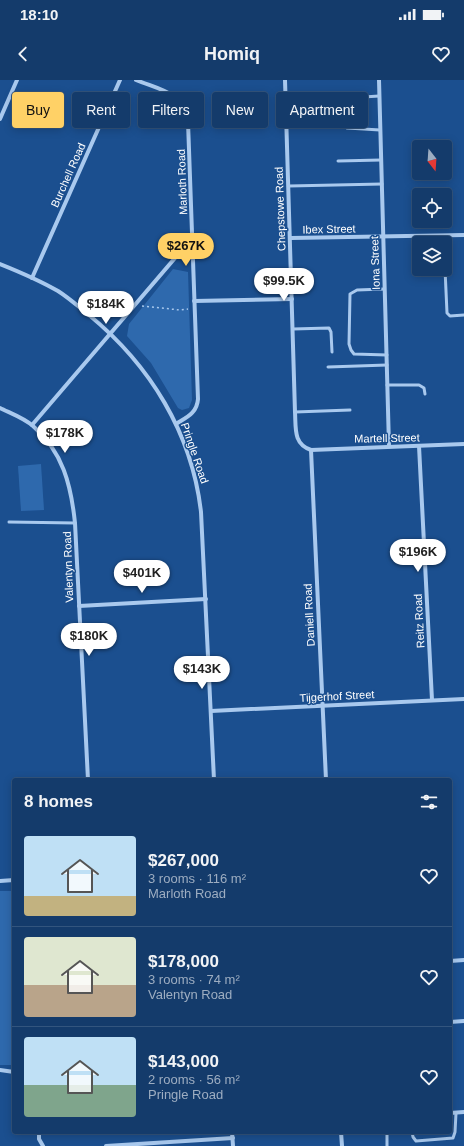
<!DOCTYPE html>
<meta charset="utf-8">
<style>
:root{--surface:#143b6b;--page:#214673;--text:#f1f3f6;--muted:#9dadc1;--line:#33557e;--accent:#ffd166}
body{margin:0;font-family:Helvetica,sans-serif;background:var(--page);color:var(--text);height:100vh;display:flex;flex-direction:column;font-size:15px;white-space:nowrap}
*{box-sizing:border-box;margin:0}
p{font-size:13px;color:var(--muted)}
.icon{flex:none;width:22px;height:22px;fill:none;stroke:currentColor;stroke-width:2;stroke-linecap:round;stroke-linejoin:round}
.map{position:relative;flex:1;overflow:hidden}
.sheet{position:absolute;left:12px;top:698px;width:440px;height:356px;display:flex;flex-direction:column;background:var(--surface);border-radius:4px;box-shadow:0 2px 10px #0003,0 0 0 1px var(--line)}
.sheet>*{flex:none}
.banner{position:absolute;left:12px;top:12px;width:440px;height:36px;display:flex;gap:8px}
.needle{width:26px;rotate:163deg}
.buttons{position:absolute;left:412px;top:60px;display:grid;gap:8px}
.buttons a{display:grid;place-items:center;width:40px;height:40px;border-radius:4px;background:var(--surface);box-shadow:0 2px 10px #0003,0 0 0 1px var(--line);font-size:20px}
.price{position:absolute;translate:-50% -34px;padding:0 9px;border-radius:14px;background:#fff;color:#222;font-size:13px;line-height:26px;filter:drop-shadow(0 1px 2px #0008)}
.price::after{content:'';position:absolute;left:50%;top:24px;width:12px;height:9px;margin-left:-6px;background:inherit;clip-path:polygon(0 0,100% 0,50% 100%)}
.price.selected{background:var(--accent);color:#111}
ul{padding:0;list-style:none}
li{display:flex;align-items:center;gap:12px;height:100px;padding:0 12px}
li+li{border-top:1px solid var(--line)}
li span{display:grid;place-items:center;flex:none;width:112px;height:80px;border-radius:4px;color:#555}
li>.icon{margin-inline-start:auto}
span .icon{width:48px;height:48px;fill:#fffc;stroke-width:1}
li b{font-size:17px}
h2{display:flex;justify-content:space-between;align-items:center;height:48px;padding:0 12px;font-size:17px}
.tag{padding:0 14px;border-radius:4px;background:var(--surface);box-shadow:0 2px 10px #0003,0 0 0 1px var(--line);font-size:14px;line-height:36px}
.tag.selected{background:var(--accent);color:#111}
.status{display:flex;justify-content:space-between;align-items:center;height:28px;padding:0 20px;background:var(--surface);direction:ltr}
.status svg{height:11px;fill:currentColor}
header{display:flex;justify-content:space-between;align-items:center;height:52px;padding:0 12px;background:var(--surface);font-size:18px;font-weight:700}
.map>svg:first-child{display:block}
.green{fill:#2e69ad}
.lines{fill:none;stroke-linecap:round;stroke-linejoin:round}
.path{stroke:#a9c9ee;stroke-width:1.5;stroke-dasharray:2 3;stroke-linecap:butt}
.lane{stroke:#a9c9ee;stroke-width:3}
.street{stroke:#a9c9ee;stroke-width:4}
.labels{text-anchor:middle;stroke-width:3;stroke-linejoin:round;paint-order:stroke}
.street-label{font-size:11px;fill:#fff;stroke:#1b4f8f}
</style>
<div class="status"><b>18:10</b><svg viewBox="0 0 49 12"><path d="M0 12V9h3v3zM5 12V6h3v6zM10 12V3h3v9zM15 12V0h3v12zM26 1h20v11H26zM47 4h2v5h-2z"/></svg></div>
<header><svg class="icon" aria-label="back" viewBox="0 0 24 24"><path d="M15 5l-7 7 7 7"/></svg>Homiq<svg class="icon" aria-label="heart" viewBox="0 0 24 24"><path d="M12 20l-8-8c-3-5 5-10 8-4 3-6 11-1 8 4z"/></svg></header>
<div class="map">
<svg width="464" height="1066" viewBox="0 0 464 1066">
<rect width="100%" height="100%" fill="#1b4f8f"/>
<!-- green -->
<g class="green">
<polygon points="173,189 188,192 192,320 189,328 182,330 178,328 151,283 127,256 129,244"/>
<polygon points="41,384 44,430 21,431 18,386"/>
<rect x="0" y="811" width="14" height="174"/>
</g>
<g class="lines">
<!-- path -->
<polyline class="path" points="142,226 180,230 188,229"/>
<!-- lane -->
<g class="lane">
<polyline points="379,16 348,18 344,21 343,24 347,48 380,50"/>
<polyline points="338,81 381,80"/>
<polyline points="289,106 382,104"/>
<polyline points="445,189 447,233 450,236 464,235"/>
<polyline points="384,209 357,210 350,214 349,264 351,270 354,274 387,275"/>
<polyline points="293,249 329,248 331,252 332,272"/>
<polyline points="328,287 387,285"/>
<polyline points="387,305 419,305 424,308 425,314"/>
<polyline points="295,332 350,330"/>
<polyline points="9,442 75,443"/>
<polyline points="387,1052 387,1066"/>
<polyline points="412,1052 413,1057 416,1061 453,1058 455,1052 456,1033"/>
</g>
<!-- street -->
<g class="street">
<path d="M136 0C160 10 184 12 188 42L198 319C197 333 187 337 176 344"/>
<path d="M285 0 295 332C296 348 293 364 311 370L464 364"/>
<polyline points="379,0 389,366"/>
<polyline points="0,39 17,0"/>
<polyline points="291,158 464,155"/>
<path d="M0 184C20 192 39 200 58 211 69 218 79 227 89 235 150 285 192 353 201 432L214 700"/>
<polyline points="32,198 120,0"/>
<polyline points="194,221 292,219"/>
<path d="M0 328C10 333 24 338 33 346 63 372 71 405 75 443L88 700"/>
<polyline points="32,345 193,157"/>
<polyline points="419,366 432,620"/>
<polyline points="311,370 326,700"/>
<polyline points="79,526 206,519"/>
<polyline points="211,631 464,619"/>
<polyline points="0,801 14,800"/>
<polyline points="450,881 464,880"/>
<polyline points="450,942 464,941"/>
<polyline points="0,990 14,992"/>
<polyline points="450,1033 464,1032"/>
<polyline points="39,1052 39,1059 43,1066"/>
<polyline points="232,1052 233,1066"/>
<polyline points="341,1052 342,1066"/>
<polyline points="106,1066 233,1058"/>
</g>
</g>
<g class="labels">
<!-- street labels -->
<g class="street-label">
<text transform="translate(68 95) rotate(-66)" y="4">Burchell Road</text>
<text transform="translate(182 102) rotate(-92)" y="4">Marloth Road</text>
<text transform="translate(280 129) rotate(-92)" y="4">Chepstowe Road</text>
<text transform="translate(329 149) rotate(-1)" y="4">Ibex Street</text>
<text transform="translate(375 183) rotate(-92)" y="4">Iona Street</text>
<text transform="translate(387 358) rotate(-1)" y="4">Martell Street</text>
<text transform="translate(195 373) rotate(71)" y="4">Pringle Road</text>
<text transform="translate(68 487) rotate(-92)" y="4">Valentyn Road</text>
<text transform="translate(309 535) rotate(-93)" y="4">Daniell Road</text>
<text transform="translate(419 541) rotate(-93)" y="4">Reitz Road</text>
<text transform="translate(337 616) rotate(-3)" y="4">Tijgerhof Street</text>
</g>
</g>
</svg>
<div class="buttons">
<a><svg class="needle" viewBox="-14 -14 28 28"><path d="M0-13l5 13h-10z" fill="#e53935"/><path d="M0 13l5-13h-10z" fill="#9dadc1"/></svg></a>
<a><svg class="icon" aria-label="locate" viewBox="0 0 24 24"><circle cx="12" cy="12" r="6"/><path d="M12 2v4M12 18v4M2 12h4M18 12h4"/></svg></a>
<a><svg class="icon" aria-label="layers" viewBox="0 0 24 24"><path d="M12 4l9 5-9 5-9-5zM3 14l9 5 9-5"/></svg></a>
</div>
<b class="price selected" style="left:186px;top:187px">$267K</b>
<b class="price" style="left:284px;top:222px">$99.5K</b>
<b class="price" style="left:106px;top:245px">$184K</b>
<b class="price" style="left:65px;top:374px">$178K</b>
<b class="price" style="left:418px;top:493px">$196K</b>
<b class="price" style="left:142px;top:514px">$401K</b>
<b class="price" style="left:89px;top:577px">$180K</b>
<b class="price" style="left:202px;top:610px">$143K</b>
<div class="banner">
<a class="tag selected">Buy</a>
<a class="tag">Rent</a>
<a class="tag">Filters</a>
<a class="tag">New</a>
<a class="tag">Apartment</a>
</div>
<section class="sheet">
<h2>8 homes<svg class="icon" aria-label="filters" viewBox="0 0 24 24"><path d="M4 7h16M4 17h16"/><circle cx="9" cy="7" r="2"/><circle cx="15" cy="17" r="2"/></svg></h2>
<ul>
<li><span style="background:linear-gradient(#bfe0f5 75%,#c2b280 0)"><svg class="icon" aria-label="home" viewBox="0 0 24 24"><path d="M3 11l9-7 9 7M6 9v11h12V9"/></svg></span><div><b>$267,000</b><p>3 rooms · 116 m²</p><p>Marloth Road</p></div><svg class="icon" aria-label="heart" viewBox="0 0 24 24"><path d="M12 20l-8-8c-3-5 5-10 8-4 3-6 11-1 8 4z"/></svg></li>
<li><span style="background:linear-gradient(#dfe7d0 60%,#b9a48a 0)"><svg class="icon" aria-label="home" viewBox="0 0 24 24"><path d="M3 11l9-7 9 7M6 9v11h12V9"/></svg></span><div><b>$178,000</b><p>3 rooms · 74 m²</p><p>Valentyn Road</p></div><svg class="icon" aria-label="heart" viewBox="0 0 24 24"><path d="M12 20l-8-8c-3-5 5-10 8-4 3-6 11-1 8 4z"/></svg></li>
<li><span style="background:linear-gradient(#bfe0f5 60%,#7fa58c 0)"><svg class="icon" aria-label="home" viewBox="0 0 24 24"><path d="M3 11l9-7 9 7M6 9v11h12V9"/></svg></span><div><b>$143,000</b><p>2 rooms · 56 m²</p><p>Pringle Road</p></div><svg class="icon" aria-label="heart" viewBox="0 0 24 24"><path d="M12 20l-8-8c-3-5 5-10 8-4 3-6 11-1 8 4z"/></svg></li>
</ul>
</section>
</div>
